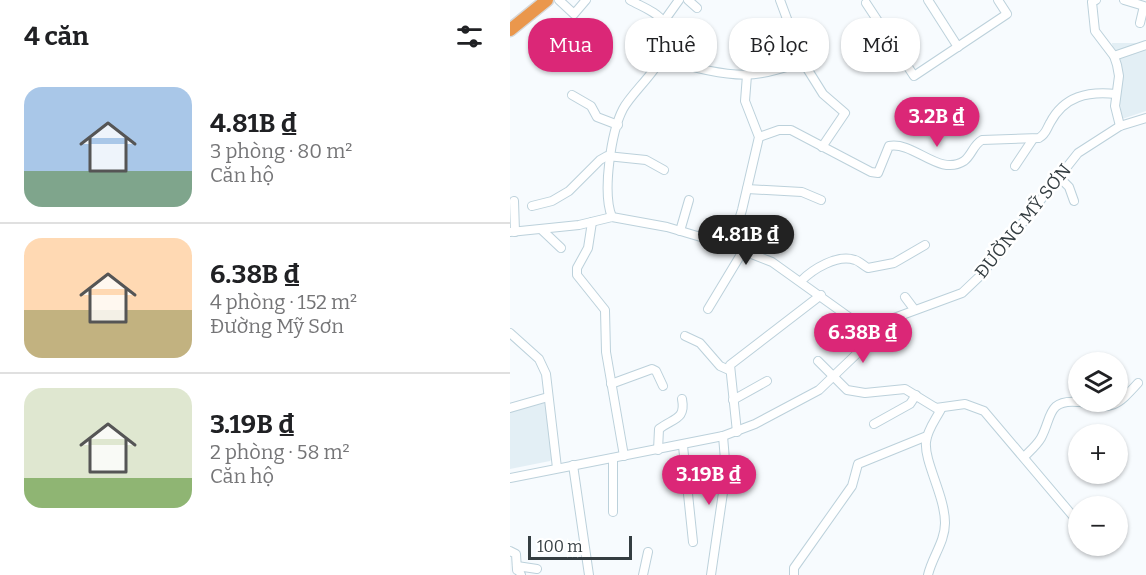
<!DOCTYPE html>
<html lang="vi">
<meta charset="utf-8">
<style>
:root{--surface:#fff;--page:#f2f2f2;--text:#202124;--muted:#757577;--line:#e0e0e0;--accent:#db2777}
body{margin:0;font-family:Bitter,serif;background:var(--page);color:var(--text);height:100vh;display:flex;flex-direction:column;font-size:22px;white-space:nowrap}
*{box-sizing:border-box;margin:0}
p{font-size:20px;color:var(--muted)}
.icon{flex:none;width:33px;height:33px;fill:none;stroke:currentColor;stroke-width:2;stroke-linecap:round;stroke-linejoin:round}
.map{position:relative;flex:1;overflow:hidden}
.side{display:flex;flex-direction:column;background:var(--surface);width:510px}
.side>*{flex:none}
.banner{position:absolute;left:18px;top:18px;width:528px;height:54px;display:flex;gap:12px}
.fabs{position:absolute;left:558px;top:352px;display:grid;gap:12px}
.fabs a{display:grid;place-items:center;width:60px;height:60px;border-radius:50%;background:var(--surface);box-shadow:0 2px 4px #0004;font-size:30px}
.scale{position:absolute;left:18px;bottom:15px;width:104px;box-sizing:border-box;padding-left:6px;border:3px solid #343d41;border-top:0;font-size:16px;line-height:21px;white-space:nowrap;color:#343d41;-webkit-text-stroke:4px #fff;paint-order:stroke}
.price{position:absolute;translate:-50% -51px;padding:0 14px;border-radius:21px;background:var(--accent);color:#fff;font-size:20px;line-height:39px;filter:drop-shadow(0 2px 3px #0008)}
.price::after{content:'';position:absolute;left:50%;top:36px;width:18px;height:14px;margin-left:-9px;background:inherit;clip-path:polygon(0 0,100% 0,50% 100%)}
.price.active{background:#222;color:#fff}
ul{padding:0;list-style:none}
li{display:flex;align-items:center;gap:18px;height:150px;padding:0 24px}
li+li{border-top:2px solid var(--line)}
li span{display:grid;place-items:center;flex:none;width:168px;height:120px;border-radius:18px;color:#555}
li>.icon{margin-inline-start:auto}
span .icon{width:72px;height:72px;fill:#fffc;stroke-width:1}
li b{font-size:26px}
h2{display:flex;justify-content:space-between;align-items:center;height:72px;padding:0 24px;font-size:26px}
.pill{padding:0 21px;border-radius:24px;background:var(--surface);box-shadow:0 2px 4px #0004;font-size:21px;line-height:54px}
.pill.active{background:var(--accent);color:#fff}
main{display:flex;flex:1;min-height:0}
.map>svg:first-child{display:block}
.built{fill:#e3eff5}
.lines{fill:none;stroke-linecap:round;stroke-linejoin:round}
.minor-casing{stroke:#bcd1db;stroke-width:10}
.highway-casing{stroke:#d6d8d9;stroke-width:15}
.minor{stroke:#fff;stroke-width:8}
.highway{stroke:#ea974c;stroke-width:12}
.labels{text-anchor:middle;stroke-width:5;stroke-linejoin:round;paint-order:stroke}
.street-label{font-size:18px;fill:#343d41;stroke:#fff}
</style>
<main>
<section class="side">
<h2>4 căn<svg class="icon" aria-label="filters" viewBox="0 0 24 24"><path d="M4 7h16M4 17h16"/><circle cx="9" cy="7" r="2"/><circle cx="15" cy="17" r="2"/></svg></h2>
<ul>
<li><span style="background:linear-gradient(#a9c7e8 70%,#7fa58c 0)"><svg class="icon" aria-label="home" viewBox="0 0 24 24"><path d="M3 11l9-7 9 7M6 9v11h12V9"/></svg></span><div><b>4.81B ₫</b><p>3 phòng · 80 m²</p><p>Căn hộ</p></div></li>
<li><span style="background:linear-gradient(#ffd9b3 60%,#c2b280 0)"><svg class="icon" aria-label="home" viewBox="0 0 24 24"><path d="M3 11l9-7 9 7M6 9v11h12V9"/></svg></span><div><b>6.38B ₫</b><p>4 phòng · 152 m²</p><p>Đường Mỹ Sơn</p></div></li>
<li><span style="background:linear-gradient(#dfe7d0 75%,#8fb573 0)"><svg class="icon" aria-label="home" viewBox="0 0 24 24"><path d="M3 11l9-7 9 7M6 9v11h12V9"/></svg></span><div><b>3.19B ₫</b><p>2 phòng · 58 m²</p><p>Căn hộ</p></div></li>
</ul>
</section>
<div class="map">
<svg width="636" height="575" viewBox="0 0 636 575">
<rect width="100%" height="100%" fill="#f7fbfe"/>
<!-- built -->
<g class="built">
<polygon points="602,43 636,43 636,111 612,119"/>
<polygon points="32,401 36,404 43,457 40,461 0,469 0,412 9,407"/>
</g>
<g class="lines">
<!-- minor casing -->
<g class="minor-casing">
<g id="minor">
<polyline points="49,0 64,14 76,0"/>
<polyline points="178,0 187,8"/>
<polyline points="270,0 293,62 313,94 335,113 312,147"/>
<polyline points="418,0 448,47"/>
<polyline points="586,0 582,2 585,31 604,56 607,65 609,76 605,106 610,126"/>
<polyline points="614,0 634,6 630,23"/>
<polyline points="356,3 404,76 497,14 488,0"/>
<polyline points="154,21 169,0"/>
<polyline points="604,56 636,45"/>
<path d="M153 58C180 67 223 79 252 73 265 71 279 66 293 62"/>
<polyline points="62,95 81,106 87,117 108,125"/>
<path d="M249 137 269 130H281L361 172 368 173 379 146C404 141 429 177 454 161 462 155 463 145 472 140L529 138C536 134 536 130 540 123 554 96 578 91 606 94"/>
<polyline points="505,166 523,139"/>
<polyline points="548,176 559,187 564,201"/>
<polyline points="237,189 292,192 311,200"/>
<polyline points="4,201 5,232"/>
<polyline points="22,206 42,201 59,191 90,160 97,156 136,160 154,170"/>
<polyline points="102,217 157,227 221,246 262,262 364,335"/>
<path d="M102 217C92 193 101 132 113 109 125 86 172 53 154 23 148 12 130 6 120 0"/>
<polyline points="82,222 78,248 67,268 67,275 95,310 96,352 114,456"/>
<polyline points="32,230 51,248"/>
<polyline points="170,231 179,200"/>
<polyline points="0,232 69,225 102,217"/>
<polyline points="221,246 232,210 249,137 235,101 237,75"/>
<path d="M291 281C303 269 327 254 345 260 349 261 354 266 358 268L384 263 415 245"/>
<polyline points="395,297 404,309"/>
<polyline points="198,309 233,251"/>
<polyline points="0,333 29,359 36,374 47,468"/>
<polyline points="175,336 190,343 210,366 219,370"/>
<polyline points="308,361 337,390 355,393 395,389 426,408 455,404 474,411 568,522"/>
<polyline points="101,384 142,369 146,371 153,386"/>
<polyline points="223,400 257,381"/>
<path d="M570 402C602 411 607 406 628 383"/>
<polyline points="0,408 38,397"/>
<polyline points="364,424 400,404 406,395"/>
<polyline points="227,432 220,365 311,295"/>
<polyline points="173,446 183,542"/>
<path d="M148 450 149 429C163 418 176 420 172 399"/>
<path d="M514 457C520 451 527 445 531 438 542 418 537 399 568 402"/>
<polyline points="103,458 103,512"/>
<polyline points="63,465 79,575"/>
<polyline points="0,478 213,436 245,424 309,390 384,318 452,293 472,274 568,153 610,126 636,118"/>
<polyline points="0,551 6,554 7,570"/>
<polyline points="11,575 7,566 27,569"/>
<polyline points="133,575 138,552"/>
<polyline points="201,575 216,472 213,436"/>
<polyline points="284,575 284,568 342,486 348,464 417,436"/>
<path d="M418 575C422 557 435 542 435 523 435 496 414 462 416 442 417 430 426 419 431 409"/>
</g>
</g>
<!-- highway casing -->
<g class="highway-casing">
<polyline id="highway" points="0,30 37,0"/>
</g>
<!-- minor -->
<use href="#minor" class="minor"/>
<!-- highway -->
<use href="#highway" class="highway"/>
</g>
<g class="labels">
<!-- street labels -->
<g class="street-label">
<text transform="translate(513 221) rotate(-51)" y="6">ĐƯỜNG MỸ SƠN</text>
</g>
</g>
</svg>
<div class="fabs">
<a><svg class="icon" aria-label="layers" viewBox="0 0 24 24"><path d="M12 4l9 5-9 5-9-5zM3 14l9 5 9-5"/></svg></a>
<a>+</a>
<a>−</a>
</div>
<div class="scale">100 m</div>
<b class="price" style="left:427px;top:148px">3.2B ₫</b>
<b class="price active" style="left:236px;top:266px">4.81B ₫</b>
<b class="price" style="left:353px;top:364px">6.38B ₫</b>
<b class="price" style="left:199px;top:506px">3.19B ₫</b>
<div class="banner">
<a class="pill active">Mua</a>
<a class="pill">Thuê</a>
<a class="pill">Bộ lọc</a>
<a class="pill">Mới</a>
</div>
</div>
</main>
